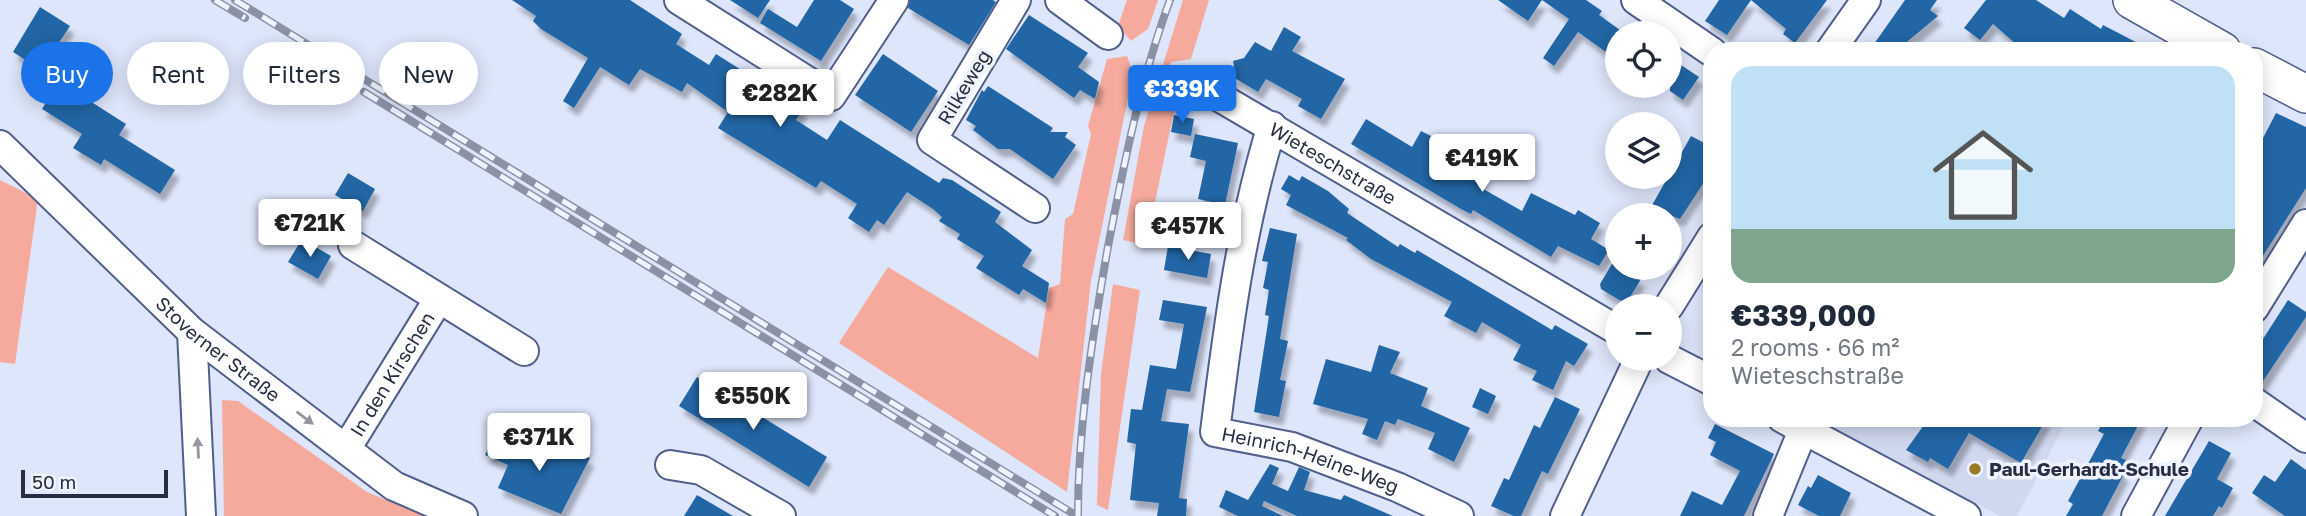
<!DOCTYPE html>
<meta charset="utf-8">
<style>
:root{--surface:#fff;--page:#f6f6f7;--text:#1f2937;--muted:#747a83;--line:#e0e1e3;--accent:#1a73e8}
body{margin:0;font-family:"Golos Text",sans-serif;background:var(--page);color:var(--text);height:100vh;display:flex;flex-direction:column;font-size:26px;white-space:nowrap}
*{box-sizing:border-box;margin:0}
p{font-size:23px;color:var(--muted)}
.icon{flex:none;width:38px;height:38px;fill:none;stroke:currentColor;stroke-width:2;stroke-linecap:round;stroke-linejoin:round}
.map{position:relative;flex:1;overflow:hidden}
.sheet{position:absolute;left:1703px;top:42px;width:560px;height:385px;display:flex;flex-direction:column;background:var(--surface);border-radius:28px;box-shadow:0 4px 18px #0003}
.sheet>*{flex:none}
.banner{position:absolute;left:21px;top:42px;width:665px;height:63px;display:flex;gap:14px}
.tools{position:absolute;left:1605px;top:21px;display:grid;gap:14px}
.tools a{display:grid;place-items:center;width:77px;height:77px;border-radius:50%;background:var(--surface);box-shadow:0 4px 18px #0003;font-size:35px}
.scale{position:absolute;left:21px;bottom:18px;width:147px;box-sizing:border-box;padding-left:7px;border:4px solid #282e42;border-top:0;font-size:19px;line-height:24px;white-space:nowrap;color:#282e42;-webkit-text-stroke:5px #eff3fe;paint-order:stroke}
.price{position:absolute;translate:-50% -60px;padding:0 16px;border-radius:7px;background:#fff;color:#222;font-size:23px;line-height:46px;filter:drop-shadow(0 2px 4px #0008)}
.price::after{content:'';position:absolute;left:50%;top:42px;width:21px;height:16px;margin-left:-10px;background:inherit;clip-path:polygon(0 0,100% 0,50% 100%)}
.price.selected{background:var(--accent);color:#fff}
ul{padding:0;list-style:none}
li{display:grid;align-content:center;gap:14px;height:371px;padding:0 28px}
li+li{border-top:2px solid var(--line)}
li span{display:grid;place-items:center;height:217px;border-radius:21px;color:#555}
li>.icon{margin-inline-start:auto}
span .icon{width:126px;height:126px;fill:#fffc;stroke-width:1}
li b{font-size:30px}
.pill{padding:0 24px;border-radius:32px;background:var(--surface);box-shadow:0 4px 18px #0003;font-size:24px;line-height:63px}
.pill.selected{background:var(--accent);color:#fff}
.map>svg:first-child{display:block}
.built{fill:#d0d8f0}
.green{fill:#f5aa9d}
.building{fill:#2166a5;filter:url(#shadow)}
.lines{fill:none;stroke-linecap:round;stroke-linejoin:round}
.minor-casing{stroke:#515f8c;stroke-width:32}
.major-casing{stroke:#515f8c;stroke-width:40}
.minor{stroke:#fff;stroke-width:28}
.major{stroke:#fff;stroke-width:37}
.rail-casing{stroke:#8b92a6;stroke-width:8}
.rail{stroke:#eff3fe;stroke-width:5;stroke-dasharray:16;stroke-linecap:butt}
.oneway{fill:#9496a0}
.poi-dot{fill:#967b22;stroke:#eff3fe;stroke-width:2.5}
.labels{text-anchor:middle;stroke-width:7;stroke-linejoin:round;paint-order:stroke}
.street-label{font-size:19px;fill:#282e42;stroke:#eff3fe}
.poi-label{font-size:19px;font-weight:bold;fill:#282e42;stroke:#eff3fe;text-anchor:start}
</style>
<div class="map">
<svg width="2306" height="516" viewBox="0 0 2306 516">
<defs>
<filter id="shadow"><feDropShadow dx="4.5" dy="8" stdDeviation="2" flood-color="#0004"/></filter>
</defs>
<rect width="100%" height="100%" fill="#dee6fb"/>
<!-- built -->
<polygon class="built" points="1822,418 2068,418 2017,516 2000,516 1820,422"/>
<!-- green -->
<g class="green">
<polygon points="1127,0 1158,0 1148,29 1131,41 1118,26"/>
<polygon points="1183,0 1209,0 1191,59 1171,62 1168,77 1177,97 1146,245 1123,240 1144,126"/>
<polygon points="1127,56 1133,73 1091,281 1067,492 839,343 888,267 1038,358 1049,288 1060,284 1065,219 1073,214 1091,134 1088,126 1107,59"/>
<polygon points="0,180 38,199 15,364 0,362"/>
<polygon points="1113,284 1140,290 1108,510 1097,505 1101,374"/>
<polygon points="222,400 238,401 367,492 425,516 224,516"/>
</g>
<!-- building -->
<g class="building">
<polygon points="512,0 630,0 682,34 676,44 709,65 716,54 803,109 796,120 827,140 840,120 939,183 943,178 952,180 1001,212 995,222 1032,250 1022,266 1049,283 1046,303 1023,289 1019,295 976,268 984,256 957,239 960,234 939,221 942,217 933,209 907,192 884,225 877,220 869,232 848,218 857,204 821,181 816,188 718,128 728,112 687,83 682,92 640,69 629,85 600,67 574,108 563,101 588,58 541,29 533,21 536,16"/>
<polygon points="730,0 770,0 758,18"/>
<polygon points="814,0 840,0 854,9 821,61 760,23 768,9 797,27"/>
<polygon points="910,0 993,0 996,2 969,45 908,8"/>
<polygon points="1498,0 1586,0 1602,11 1599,15 1620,30 1617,33 1617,60 1578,32 1554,66 1543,58 1569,19 1542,0 1528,21"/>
<polygon points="1719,0 1827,0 1795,43 1783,34 1786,29 1751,0 1727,35 1705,21"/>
<polygon points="1905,0 1937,0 1930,10 1938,16 1896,51 1869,51"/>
<polygon points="1986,0 2036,0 2064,18 2070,9 2101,29 2103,25 2153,51 2024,51 1993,24 1980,40 1964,28"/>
<polygon points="40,7 70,26 41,70 13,52"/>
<polygon points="1029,15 1088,53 1078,67 1099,82 1095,99 1080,90 1074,98 1006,49"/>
<polygon points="1284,27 1301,37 1292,51 1345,79 1321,119 1298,106 1302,99 1266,79 1258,92 1233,77 1235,72 1233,61 1244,58 1255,42 1271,51"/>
<polygon points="883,54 938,91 911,132 855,95"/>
<polygon points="1678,63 1699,77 1683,100 1670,91 1670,75"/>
<polygon points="56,86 79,100 82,96 126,124 119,135 175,170 160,194 104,159 101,165 73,148 82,134 42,109"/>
<polygon points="988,86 1053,128 1050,132 1068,132 1065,137 1076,145 1053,179 1010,149 998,149 973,130 976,126 966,120 982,90 984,92"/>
<polygon points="2276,113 2306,127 2306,188 2254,270 2254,135 2262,140"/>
<polygon points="1174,115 1194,119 1191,136 1171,132"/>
<polygon points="1366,119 1412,147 1421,131 1449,145 1466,156 1462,163 1483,176 1478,186 1522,211 1531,193 1575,215 1578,210 1600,223 1591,239 1609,250 1599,266 1558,246 1551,257 1473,210 1471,214 1461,209 1351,144"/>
<polygon points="1195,134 1238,143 1225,205 1198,199 1206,161 1190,157"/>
<polygon points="1691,136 1712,147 1712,170 1680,219 1651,207"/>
<polygon points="348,173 375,189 363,211 335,195"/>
<polygon points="1289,175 1299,181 1302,176 1328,191 1349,209 1347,213 1398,247 1400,244 1415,253 1417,250 1552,330 1555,325 1588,344 1574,366 1566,361 1553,390 1532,380 1537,371 1513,360 1521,345 1482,322 1476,333 1444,316 1452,302 1371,259 1346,240 1348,238 1286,205 1291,195 1281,189"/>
<polygon points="1270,228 1297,234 1280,339 1288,341 1280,380 1286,381 1279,417 1254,412 1269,316 1265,315 1269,290 1263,288 1268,262 1262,261"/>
<polygon points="302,239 331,256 318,279 288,262"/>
<polygon points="1168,246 1211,254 1207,278 1164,270"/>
<polygon points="1613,262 1617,268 1641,279 1626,304 1601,289 1600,284"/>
<polygon points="1163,300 1207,307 1190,392 1167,389 1161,421 1189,424 1179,498 1187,499 1186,516 1157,516 1159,503 1130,500 1136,444 1127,442 1131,409 1142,410 1150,365 1176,369 1184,324 1159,320"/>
<polygon points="2288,300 2306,312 2306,317 2259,387 2254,386 2254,353"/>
<polygon points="1379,345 1400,352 1390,373 1428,388 1421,406 1470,428 1454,462 1428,449 1435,433 1398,419 1395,425 1385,421 1377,440 1362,434 1368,419 1313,404 1326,359 1371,372"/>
<polygon points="697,377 827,457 809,487 679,406"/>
<polygon points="1480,388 1496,396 1488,414 1472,407"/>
<polygon points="1555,397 1580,409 1548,474 1542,471 1521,516 1514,516 1491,506 1504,478 1509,480 1534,425 1540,428"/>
<polygon points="1929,418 2047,418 2021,463 1969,433 1948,469 1930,458 1928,462 1906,450"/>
<polygon points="2105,418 2142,418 2121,458 2126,460 2120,472 2124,474 2102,516 2066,516 2073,504 2068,501 2104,434 2098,431"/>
<polygon points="1715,424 1774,454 1744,516 1680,516 1692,491 1722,505 1740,471 1710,455 1716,442 1708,438"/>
<polygon points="494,435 553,459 560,445 590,458 561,514 498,488 508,465 485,455"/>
<polygon points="2209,441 2231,453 2217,479 2233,488 2222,508 2219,506 2213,516 2165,516"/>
<polygon points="2291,459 2306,470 2306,516 2285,516 2252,493 2264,475 2275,482"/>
<polygon points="1270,464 1279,468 1272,484 1288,491 1299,467 1310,472 1304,490 1341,500 1344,495 1393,516 1297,516 1264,501 1262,506 1283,516 1238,516 1219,507 1226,490 1248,500"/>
<polygon points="1818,475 1851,493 1840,516 1819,516 1798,505 1808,486 1811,488"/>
<polygon points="697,495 733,516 684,516"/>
</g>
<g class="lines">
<!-- minor casing -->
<g class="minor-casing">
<g id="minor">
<polyline points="679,0 831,96 894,0"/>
<polyline points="1016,0 932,140 1035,208"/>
<polyline points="1060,0 1108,35"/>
<polyline points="1636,0 1712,52"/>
<polyline points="1830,51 1866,0"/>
<path id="s1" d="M1192 81 1617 330"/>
<path id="s2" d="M1272 126C1241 226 1228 328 1215 432L1292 447 1397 487 1459 516"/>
<path id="s3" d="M0 145 192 332 394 486 463 516"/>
<polyline points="353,245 524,351"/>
<polyline points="1669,306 1712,237"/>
<polyline points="2254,308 2306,224"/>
<polyline points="192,332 201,516"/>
<polyline points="1669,359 1712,381"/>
<polyline points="2254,402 2306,438"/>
<polyline points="1782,418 1966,516"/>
<path id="s4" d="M346 449 438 300"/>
<polyline points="670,465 701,470 781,516"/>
<polyline points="1565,516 1639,359"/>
<polyline points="1768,516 1803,430"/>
<polyline points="2136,516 2189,418"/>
</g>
</g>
<!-- major casing -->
<g class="major-casing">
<g id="major">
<polyline points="2132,0 2222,51"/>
<polyline points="2254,67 2306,94"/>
</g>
</g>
<!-- minor -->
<use href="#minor" class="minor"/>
<!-- major -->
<use href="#major" class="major"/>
<!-- rail casing -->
<g class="rail-casing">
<g id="rail">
<polyline points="215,0 245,18"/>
<polyline points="235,0 1077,516"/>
<polyline points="364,92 1055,516"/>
<path d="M1078 516C1078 428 1092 339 1107 252 1123 168 1140 81 1170 0"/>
</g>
</g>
<!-- rail -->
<use href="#rail" class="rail"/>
</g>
<!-- one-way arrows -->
<defs><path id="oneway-solid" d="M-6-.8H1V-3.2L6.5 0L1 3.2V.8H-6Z" transform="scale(1.75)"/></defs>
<g class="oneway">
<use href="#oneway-solid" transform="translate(305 418) rotate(37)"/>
<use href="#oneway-solid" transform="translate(198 448) rotate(-93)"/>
</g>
<!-- markers -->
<circle class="poi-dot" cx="1975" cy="469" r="7"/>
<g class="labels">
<!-- street labels -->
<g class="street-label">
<text transform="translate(964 87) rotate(-59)" y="7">Rilkeweg</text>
<text dy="7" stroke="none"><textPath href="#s1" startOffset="163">Wieteschstraße</textPath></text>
<text dy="7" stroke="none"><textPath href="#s3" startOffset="299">Stoverner Straße</textPath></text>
<text dy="7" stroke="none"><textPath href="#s4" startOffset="88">In den Kirschen</textPath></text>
<text dy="7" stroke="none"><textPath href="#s2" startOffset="411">Heinrich-Heine-Weg</textPath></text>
</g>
<!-- poi labels -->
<g class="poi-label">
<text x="1989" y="476">Paul-Gerhardt-Schule</text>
</g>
</g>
</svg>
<div class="tools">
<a><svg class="icon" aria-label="locate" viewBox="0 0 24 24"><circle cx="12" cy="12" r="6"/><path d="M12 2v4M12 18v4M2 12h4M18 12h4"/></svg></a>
<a><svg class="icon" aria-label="layers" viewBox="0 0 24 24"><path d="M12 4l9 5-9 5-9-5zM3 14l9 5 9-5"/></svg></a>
<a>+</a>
<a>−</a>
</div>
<div class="scale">50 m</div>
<b class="price selected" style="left:1182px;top:125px">€339K</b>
<b class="price" style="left:780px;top:129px">€282K</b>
<b class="price" style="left:1482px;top:194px">€419K</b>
<b class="price" style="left:310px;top:259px">€721K</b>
<b class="price" style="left:1188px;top:262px">€457K</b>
<b class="price" style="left:753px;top:432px">€550K</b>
<b class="price" style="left:539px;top:473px">€371K</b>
<div class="banner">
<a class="pill selected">Buy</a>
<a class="pill">Rent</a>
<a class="pill">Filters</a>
<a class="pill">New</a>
</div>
<section class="sheet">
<ul>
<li><span style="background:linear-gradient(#bfe0f5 75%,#7fa58c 0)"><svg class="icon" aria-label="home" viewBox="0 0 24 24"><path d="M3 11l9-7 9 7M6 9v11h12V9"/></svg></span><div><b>€339,000</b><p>2 rooms · 66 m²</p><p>Wieteschstraße</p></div></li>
</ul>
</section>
</div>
